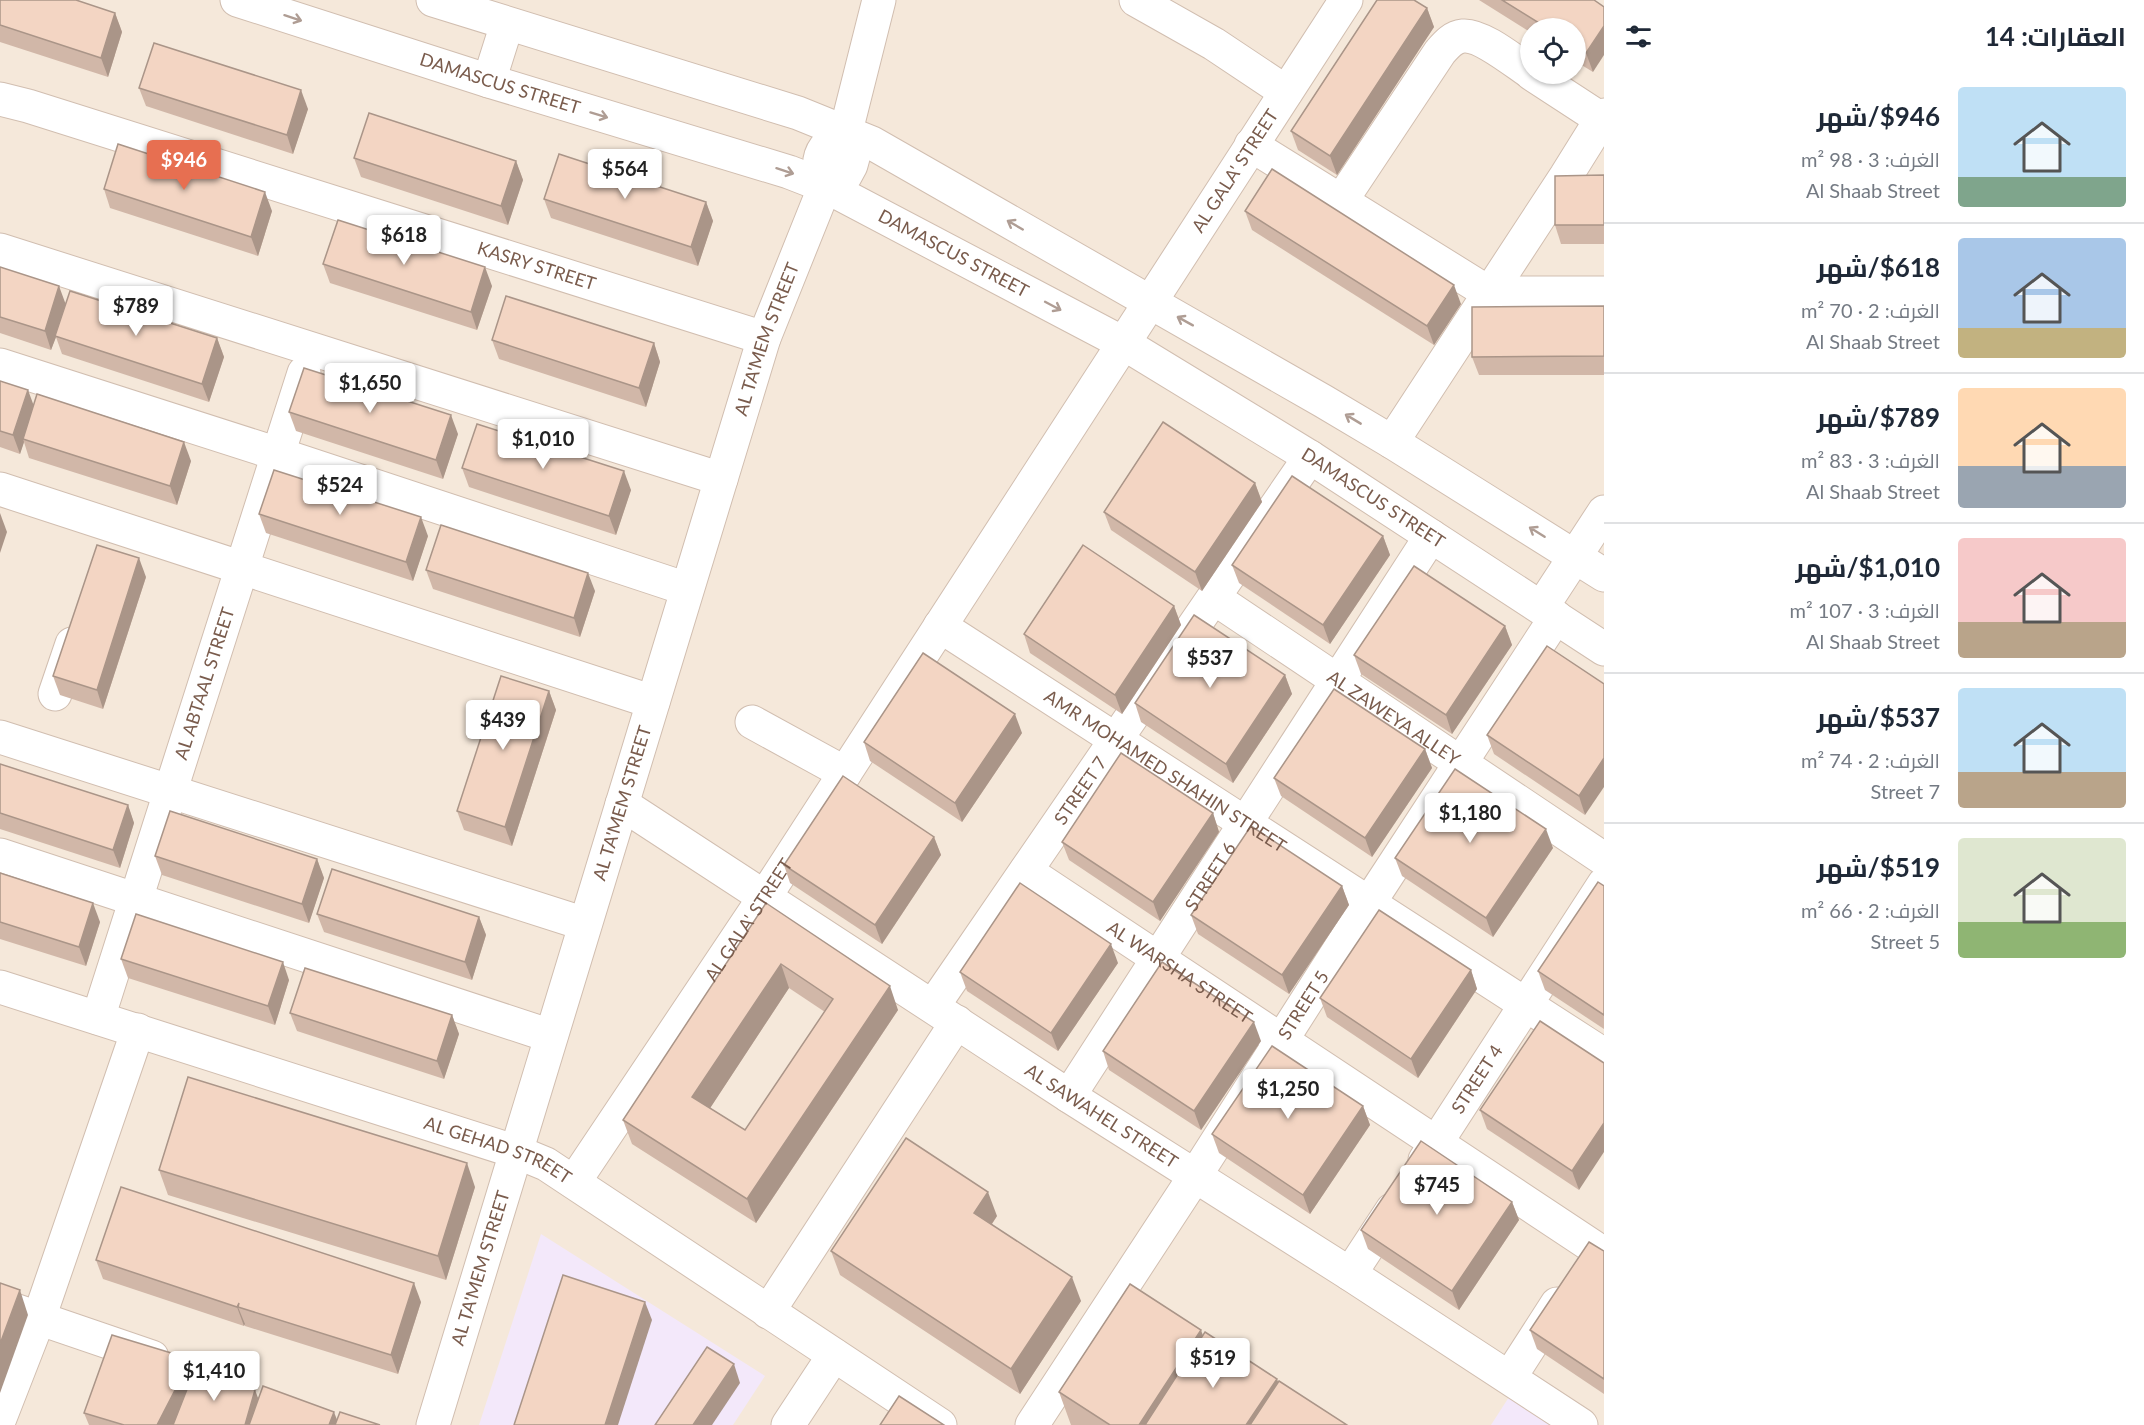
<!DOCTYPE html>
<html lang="ar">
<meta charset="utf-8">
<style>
:root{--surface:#fff;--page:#f6f6f7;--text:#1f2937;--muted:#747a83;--line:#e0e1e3;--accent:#e76f51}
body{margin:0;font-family:Lato,Cairo,sans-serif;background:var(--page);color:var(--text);direction:rtl;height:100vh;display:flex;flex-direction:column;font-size:22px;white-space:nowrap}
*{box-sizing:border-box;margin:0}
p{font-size:20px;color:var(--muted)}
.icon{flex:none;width:33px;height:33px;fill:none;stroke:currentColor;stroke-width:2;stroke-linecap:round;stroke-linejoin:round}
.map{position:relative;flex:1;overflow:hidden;direction:ltr}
.panel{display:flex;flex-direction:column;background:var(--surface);width:540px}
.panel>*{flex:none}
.buttons{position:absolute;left:1520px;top:18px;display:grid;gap:12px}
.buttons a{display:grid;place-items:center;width:66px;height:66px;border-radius:50%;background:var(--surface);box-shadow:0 2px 4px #0004;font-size:30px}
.price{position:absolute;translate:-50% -51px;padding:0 14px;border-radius:6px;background:#fff;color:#222;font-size:20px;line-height:39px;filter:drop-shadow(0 2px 3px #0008)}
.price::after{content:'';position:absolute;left:50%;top:36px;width:18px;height:14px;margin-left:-9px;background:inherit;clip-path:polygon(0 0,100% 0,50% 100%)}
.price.current{background:var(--accent);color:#fff}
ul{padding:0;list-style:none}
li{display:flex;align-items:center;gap:18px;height:150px;padding:0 18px}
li+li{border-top:2px solid var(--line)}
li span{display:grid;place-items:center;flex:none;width:168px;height:120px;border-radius:6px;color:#555}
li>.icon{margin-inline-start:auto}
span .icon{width:72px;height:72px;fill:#fffc;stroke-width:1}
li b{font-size:26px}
h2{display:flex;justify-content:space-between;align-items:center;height:72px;padding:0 18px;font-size:26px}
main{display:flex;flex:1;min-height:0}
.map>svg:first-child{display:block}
.residential{fill:#f5e8da;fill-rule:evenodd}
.education{fill:#f3e8fa}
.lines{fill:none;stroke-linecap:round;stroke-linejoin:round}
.minor-casing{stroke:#d1beb0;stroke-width:35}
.minor{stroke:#fff;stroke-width:33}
.wall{fill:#d1b7a8;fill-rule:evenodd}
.shaded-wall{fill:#aa9588}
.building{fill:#f3d5c3;stroke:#aa9588;stroke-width:1.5;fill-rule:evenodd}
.oneway{stroke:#af9d94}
.labels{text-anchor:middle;stroke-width:4.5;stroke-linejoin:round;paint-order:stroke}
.street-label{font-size:18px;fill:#7a5c4d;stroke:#fffaf3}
</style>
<main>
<section class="panel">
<h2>العقارات: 14<svg class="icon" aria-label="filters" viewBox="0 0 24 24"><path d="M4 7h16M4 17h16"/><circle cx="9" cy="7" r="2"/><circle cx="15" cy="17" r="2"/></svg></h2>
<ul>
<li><span style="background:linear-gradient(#bfe0f5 75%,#7fa58c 0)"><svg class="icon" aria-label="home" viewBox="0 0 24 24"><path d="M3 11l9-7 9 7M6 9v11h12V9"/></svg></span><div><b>$946/شهر</b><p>الغرف: 3 · 98 m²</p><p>Al Shaab Street</p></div></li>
<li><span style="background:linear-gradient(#a9c7e8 75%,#c2b280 0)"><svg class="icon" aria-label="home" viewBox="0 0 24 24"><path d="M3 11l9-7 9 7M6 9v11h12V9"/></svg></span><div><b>$618/شهر</b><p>الغرف: 2 · 70 m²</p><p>Al Shaab Street</p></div></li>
<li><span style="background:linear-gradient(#ffd9b3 65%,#9aa5b1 0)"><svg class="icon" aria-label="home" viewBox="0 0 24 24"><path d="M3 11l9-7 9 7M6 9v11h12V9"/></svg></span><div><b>$789/شهر</b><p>الغرف: 3 · 83 m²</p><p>Al Shaab Street</p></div></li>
<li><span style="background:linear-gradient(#f6c9c9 70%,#b9a48a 0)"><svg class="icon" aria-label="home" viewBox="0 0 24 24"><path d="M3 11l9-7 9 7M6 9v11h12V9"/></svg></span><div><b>$1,010/شهر</b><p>الغرف: 3 · 107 m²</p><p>Al Shaab Street</p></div></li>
<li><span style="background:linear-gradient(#bfe0f5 70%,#b9a48a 0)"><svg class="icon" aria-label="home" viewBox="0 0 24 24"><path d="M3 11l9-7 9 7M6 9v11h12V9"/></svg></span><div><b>$537/شهر</b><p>الغرف: 2 · 74 m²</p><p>Street 7</p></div></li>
<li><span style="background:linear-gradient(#dfe7d0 70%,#8fb573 0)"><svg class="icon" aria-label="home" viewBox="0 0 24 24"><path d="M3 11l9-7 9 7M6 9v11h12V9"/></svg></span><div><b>$519/شهر</b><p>الغرف: 2 · 66 m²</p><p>Street 5</p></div></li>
</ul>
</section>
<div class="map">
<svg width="1604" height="1425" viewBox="0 0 1604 1425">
<rect width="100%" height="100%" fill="#fdf6ec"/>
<!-- residential -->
<path class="residential" d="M0 0H1604V1425H0ZM1530 28H1575V74H1530Z"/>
<!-- education -->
<g class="education">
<polygon points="541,1234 765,1376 733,1425 479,1425"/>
<polygon points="1509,1397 1551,1425 1491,1425"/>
</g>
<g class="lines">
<!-- minor casing -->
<g class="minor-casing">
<g id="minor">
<path id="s1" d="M237 0 489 81 789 172 825 186 1123 343 1310 457 1604 649"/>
<polyline points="433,0 798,113 872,143 1323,401 1392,442 1604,575"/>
<polyline points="1136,0 1214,44 1286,92"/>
<polyline points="1532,74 1601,119"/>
<polyline points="489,81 507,24"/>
<path id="s2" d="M0 99 28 106 764 338"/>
<polyline points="1251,145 1489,293 1604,293"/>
<polyline points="825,186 836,182 845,176 851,165 854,154 846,131 879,0"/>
<path d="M1341 201 1440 52C1447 44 1453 37 1463 36 1481 34 1515 62 1530 72"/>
<polyline points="0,250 721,479"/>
<polyline points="0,365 278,454 687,589"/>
<polyline points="1392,442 1566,176 1604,115"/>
<polyline points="0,489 653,702"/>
<path id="s3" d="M1214 598 1604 859"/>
<polyline points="1542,607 1604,512"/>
<path id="s4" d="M940 626 1604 1055"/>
<polyline points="55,694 72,644"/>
<polyline points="752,722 845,773"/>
<polyline points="0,737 585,924"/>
<path id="s5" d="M622 804 1069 1096 1350 1274 1581 1425"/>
<polyline points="0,855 551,1036"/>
<path id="s6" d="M1026 871 1604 1254"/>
<path id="s7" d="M0 987 517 1152 546 1164 940 1425"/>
<path id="s8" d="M933 1006 1310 457"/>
<path id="s9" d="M98 1018 304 373"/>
<path id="s10" d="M1069 1096 1431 536"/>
<path id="s11" d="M1425 1160 1604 884"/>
<path id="s12" d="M574 1182 764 898 1346 0"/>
<polyline points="1350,1274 1392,1210"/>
<polyline points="0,1305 152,1357"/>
<polyline points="768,1312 957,1022"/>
<polyline points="1510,1377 1557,1304"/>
<polyline points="0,1418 39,1318 138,1030"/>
<path id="s13" d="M433 1425 764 338 825 186C813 160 822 144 846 131"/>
<polyline points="788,1425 834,1355"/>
<path id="s14" d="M1032 1425 1195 1176 1369 903 1556 617"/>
</g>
</g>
<!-- minor -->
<use href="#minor" class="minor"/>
</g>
<!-- wall -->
<g class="wall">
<polygon points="0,0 115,13 122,32 108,77 0,42"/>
<polygon points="1479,0 1594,0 1593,72 1575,61 1575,28 1530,28 1530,32"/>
<polygon points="1427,8 1434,27 1337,175 1298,150 1291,131"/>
<polygon points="139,88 308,109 293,154 146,106"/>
<polygon points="354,158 516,161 523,180 508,225 361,177"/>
<polygon points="1604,175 1604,244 1561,244 1555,225"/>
<polygon points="104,189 272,211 258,256 110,208"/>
<polygon points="544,199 706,202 713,221 698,266 551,218"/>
<polygon points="1245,211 1461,304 1434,345 1252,230"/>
<polygon points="323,264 492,286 477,330 330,283"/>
<polygon points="0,267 66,303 217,338 224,357 209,402 62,354 56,337 51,350 0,333"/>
<polygon points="1604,306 1604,375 1479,375 1472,357"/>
<polygon points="492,340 654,343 660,362 646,407 499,359"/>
<polygon points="0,381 34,405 191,461 177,505 29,458 24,442 20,454 0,447"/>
<polygon points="289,412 458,434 443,479 296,431"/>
<polygon points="462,468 631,490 616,535 469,487"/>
<polygon points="1255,483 1262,502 1202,591 1111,530 1104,512"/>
<polygon points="259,514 428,536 413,581 266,533"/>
<polygon points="1383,536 1390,555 1330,644 1239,583 1232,565"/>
<polygon points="426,570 595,591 580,637 433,589"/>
<polygon points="146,577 103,709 60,695 53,676"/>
<polygon points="1174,606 1181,625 1122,714 1030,653 1024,634"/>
<polygon points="1505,626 1512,645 1452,734 1361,674 1354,655"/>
<polygon points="1547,646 1585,815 1494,754 1487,735"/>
<polygon points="1285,675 1292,694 1233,783 1141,722 1135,703"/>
<polygon points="549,691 556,710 512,846 464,830 457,811"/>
<polygon points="1022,733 962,822 870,761 864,742"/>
<polygon points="1425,749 1432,768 1372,857 1281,796 1274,778"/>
<polygon points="0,764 128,805 134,823 120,868 0,829"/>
<polygon points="1213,813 1219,832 1160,921 1069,860 1062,842"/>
<polygon points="934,837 941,855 882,944 790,883 784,865"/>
<polygon points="1553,848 1493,937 1402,876 1395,858"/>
<polygon points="155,856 317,859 324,878 309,923 162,875"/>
<polygon points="0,873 100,922 86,966 0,939"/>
<polygon points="1342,886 1349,905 1289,994 1198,934 1191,915"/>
<polygon points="1604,886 1604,1029 1545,990 1538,971"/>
<path d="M766 903 898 1010 756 1223 632 1144 623 1120ZM789 988 825 1012 745 1130 710 1108Z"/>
<polygon points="317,914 479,917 486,935 472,980 324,932"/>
<polygon points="121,959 289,980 275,1025 128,978"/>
<polygon points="1118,963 1058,1051 967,991 960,972"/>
<polygon points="1471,970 1477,989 1418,1078 1327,1017 1320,998"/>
<polygon points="290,1013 452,1015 459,1034 444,1079 297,1031"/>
<polygon points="1540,1021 1579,1190 1487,1129 1480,1110"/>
<polygon points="1261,1041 1201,1130 1109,1070 1103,1051"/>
<polygon points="1363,1106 1370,1125 1310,1214 1219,1153 1212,1134"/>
<polygon points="159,1170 475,1187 446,1280 168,1195"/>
<polygon points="1512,1202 1519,1220 1459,1310 1368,1249 1361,1230"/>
<polygon points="997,1216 992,1224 1081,1301 1020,1394 840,1275 831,1251"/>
<polygon points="1604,1251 1604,1394 1537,1349 1530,1330"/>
<polygon points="96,1260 421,1302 398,1374 245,1326 245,1324 244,1326 103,1279"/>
<polygon points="1203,1335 1278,1382 1347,1425 1071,1425 1059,1392"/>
<polygon points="191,1359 195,1370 258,1398 337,1420 380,1425 89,1425 84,1413"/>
</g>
<!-- shaded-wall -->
<g class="shaded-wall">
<polygon points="1427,8 1434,27 1337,175 1330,156"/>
<polygon points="115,13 122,32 108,77 101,58"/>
<polygon points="1604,26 1604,55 1593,72 1586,53"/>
<polygon points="301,90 308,109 293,154 287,135"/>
<polygon points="516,161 523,180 508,225 501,206"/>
<polygon points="265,192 272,211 258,256 251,237"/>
<polygon points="706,202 713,221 698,266 691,247"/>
<polygon points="485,267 492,286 477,330 471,312"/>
<polygon points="1454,285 1461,304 1434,345 1427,326"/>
<polygon points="59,286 66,305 55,336 56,337 51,350 45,331"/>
<polygon points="217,338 224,357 209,402 202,384"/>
<polygon points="654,343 660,362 646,407 639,388"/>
<polygon points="28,390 35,409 23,439 24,442 20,454 13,435"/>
<polygon points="451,415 458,434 443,479 436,460"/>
<polygon points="184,442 191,461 177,505 170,486"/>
<polygon points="624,471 631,490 616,535 609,516"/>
<polygon points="1255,483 1262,502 1202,591 1195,572"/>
<polygon points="0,513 7,532 0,553"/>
<polygon points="421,517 428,536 413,581 406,562"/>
<polygon points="1383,536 1390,555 1330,644 1323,625"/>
<polygon points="139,558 146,577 103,709 97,690"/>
<polygon points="588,573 595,591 580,637 574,618"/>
<polygon points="1174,606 1181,625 1122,714 1115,695"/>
<polygon points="1505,626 1512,645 1452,734 1446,715"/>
<polygon points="1285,675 1292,694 1233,783 1226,764"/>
<polygon points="549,691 556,710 512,846 505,827"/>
<polygon points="1015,714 1022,733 962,822 955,803"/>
<polygon points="1425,749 1432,768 1372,857 1365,838"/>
<polygon points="1604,758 1604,787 1585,815 1579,796"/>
<polygon points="128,805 134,823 120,868 113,850"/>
<polygon points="1213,813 1219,832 1160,921 1153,902"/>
<polygon points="1546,829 1553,848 1493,937 1486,918"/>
<polygon points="934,837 941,855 882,944 875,925"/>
<polygon points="317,859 324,878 309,923 302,904"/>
<polygon points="1342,886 1349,905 1289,994 1282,975"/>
<polygon points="93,903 100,922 86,966 79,947"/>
<polygon points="479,917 486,935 472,980 465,962"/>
<polygon points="1111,944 1118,963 1058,1051 1051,1033"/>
<polygon points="283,962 289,980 275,1025 268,1006"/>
<polygon points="781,964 789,988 701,1122 692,1097"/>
<polygon points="1471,970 1477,989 1418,1078 1411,1059"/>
<polygon points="890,986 898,1010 756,1223 747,1199"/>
<polygon points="452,1015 459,1034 444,1079 437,1061"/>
<polygon points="1254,1022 1261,1041 1201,1130 1194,1111"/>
<polygon points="1363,1106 1370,1125 1310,1214 1303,1195"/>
<polygon points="1604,1123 1604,1152 1579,1190 1572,1171"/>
<polygon points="467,1163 475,1187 446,1280 438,1256"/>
<polygon points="988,1192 997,1216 983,1237 974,1213"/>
<polygon points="1512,1202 1519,1220 1459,1310 1452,1291"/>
<polygon points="1072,1277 1081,1301 1020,1394 1011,1369"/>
<polygon points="414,1283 421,1302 398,1374 391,1355"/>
<polygon points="20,1290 28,1315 0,1393 0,1344"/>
<polygon points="645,1302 652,1320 618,1425 605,1425"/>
<polygon points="239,1303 238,1307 245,1324 244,1326 237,1307"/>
<polygon points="1201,1330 1213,1364 1174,1425 1139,1425"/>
<polygon points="191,1359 198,1377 173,1425 157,1425"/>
<polygon points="734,1364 740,1383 712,1425 693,1425"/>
<polygon points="1277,1379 1289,1412 1281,1425 1246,1425"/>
<polygon points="255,1390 260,1403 254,1425 245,1425"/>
<polygon points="334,1412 339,1425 329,1425"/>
</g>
<!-- building -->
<g class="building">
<polygon points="0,0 76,0 115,13 101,58 0,25"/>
<polygon points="1377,0 1414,0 1427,8 1330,156 1291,131"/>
<polygon points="1502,0 1594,0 1604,7 1604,26 1586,53 1575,46 1575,28 1547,28"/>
<polygon points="154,43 301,90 287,135 139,88"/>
<polygon points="369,113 516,161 501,206 354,158"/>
<polygon points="118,144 265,192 251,237 104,189"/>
<polygon points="559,154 706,202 691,247 544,199"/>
<polygon points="1272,169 1454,285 1427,326 1245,211"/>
<polygon points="1604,175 1604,225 1555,225 1555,176"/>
<polygon points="338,220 485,267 471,312 323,264"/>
<polygon points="0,267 59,286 45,331 0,317"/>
<polygon points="70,291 217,338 202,384 55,336"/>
<polygon points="506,296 654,343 639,388 492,340"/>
<polygon points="1604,306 1604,356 1472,357 1472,307"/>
<polygon points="304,368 451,415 436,460 289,412"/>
<polygon points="0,381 28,390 13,435 0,431"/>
<polygon points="37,394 184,442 170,486 23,439"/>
<polygon points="1163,422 1255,483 1195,572 1104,512"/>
<polygon points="477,424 624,471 609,516 462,468"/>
<polygon points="274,470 421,517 406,562 259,514"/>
<polygon points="1292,476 1383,536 1323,625 1232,565"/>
<polygon points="441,525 588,573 574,618 426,570"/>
<polygon points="97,545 139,558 97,690 53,676"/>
<polygon points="1083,545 1174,606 1115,695 1024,634"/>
<polygon points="1414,566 1505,626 1446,715 1354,655"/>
<polygon points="1194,615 1285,675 1226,764 1135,703"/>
<polygon points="1547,646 1604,684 1604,758 1579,796 1487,735"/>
<polygon points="923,653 1015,714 955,803 864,742"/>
<polygon points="501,676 549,691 505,827 457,811"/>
<polygon points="1334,689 1425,749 1365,838 1274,778"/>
<polygon points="1121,753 1213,813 1153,902 1062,842"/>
<polygon points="0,764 128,805 113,850 0,813"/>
<polygon points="1455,769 1546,829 1486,918 1395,858"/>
<polygon points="843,776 934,837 875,925 784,865"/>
<polygon points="170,811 317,859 302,904 155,856"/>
<polygon points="1251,826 1342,886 1282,975 1191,915"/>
<polygon points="332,869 479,917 465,962 317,914"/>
<polygon points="0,873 93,903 79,947 0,922"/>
<polygon points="1598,882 1604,886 1604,1015 1538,971"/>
<polygon points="1020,883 1111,944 1051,1033 960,972"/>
<path d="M766 903 890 986 747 1199 623 1120ZM781 964 833 999 745 1130 692 1097Z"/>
<polygon points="1379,910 1471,970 1411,1059 1320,998"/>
<polygon points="136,914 283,962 268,1006 121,959"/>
<polygon points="1162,962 1254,1022 1194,1111 1103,1051"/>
<polygon points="305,968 452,1015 437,1061 290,1013"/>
<polygon points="1540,1021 1604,1063 1604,1123 1572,1171 1480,1110"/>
<polygon points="1272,1046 1363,1106 1303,1195 1212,1134"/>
<polygon points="188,1077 467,1163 438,1256 159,1170"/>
<polygon points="906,1138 988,1192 974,1213 1072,1277 1011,1369 831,1251"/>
<polygon points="1421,1141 1512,1202 1452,1291 1361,1230"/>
<polygon points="121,1187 414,1283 391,1355 238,1307 239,1303 237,1307 96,1260"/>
<polygon points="1589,1242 1604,1251 1604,1379 1530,1330"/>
<polygon points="563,1275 645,1302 605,1425 514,1425"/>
<polygon points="0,1283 20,1290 0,1344"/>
<polygon points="1130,1284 1201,1330 1139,1425 1110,1425 1059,1392"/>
<polygon points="1205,1332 1277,1379 1246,1425 1145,1425"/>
<polygon points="112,1335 191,1359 157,1425 124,1425 84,1413"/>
<polygon points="707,1347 734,1364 693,1425 655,1425"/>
<polygon points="195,1369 255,1390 245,1425 173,1425"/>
<polygon points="1279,1381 1347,1425 1250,1425"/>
<polygon points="263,1386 334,1412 329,1425 249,1425"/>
<polygon points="899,1396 944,1425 880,1425"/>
<polygon points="340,1412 380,1425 335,1425"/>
</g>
<!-- one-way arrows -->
<defs><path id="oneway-shaft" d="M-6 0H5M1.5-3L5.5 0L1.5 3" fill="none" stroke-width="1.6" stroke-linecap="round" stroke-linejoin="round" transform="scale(1.5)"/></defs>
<g class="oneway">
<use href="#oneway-shaft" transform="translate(293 18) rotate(18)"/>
<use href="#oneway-shaft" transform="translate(599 115) rotate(17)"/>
<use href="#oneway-shaft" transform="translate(785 171) rotate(18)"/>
<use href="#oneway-shaft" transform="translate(1015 225) rotate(-150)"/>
<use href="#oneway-shaft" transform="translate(1053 306) rotate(28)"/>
<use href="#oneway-shaft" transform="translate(1185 321) rotate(-151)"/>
<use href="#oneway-shaft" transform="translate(1353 419) rotate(-149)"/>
<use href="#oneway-shaft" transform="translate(1537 532) rotate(-148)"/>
</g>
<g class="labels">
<!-- street labels -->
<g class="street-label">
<text dy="6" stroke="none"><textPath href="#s1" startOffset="276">DAMASCUS STREET</textPath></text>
<text dy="6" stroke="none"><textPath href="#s12" startOffset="1208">AL GALA' STREET</textPath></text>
<text dy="6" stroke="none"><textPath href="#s1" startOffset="762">DAMASCUS STREET</textPath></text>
<text dy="6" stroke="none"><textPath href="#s2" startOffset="562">KASRY STREET</textPath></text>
<text dy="6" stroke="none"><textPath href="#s13" startOffset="1136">AL TA'MEM STREET</textPath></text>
<text dy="6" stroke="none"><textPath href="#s1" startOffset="1248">DAMASCUS STREET</textPath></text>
<text dy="6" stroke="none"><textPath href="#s9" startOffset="351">AL ABTAAL STREET</textPath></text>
<text dy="6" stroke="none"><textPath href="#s3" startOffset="216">AL ZAWEYA ALLEY</textPath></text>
<text dy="6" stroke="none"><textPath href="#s4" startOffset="268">AMR MOHAMED SHAHIN STREET</textPath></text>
<text dy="6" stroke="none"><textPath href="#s8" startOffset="261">STREET 7</textPath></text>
<text dy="6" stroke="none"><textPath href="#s13" startOffset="650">AL TA'MEM STREET</textPath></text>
<text dy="6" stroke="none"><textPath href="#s10" startOffset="261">STREET 6</textPath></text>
<text dy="6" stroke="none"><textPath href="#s12" startOffset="315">AL GALA' STREET</textPath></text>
<text dy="6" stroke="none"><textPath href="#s6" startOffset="184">AL WARSHA STREET</textPath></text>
<text dy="6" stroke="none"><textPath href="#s14" startOffset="500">STREET 5</textPath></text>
<text dy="6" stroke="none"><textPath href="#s11" startOffset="96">STREET 4</textPath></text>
<text dy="6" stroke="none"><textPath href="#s5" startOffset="572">AL SAWAHEL STREET</textPath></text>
<text dy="6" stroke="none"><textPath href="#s7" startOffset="524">AL GEHAD STREET</textPath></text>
<text dy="6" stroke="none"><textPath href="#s13" startOffset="164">AL TA'MEM STREET</textPath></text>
</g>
</g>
</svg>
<div class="buttons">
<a><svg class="icon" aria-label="locate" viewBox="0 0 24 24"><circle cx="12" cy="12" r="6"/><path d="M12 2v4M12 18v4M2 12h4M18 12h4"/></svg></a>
</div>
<b class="price current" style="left:184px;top:191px">$946</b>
<b class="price" style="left:625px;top:200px">$564</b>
<b class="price" style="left:404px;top:266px">$618</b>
<b class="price" style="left:136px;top:337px">$789</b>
<b class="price" style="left:370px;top:414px">$1,650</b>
<b class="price" style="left:543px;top:470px">$1,010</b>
<b class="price" style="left:340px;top:516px">$524</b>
<b class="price" style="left:1210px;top:689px">$537</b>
<b class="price" style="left:503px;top:751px">$439</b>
<b class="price" style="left:1470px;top:844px">$1,180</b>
<b class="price" style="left:1288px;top:1120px">$1,250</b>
<b class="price" style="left:1437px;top:1216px">$745</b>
<b class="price" style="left:1213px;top:1389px">$519</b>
<b class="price" style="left:214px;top:1402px">$1,410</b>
</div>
</main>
